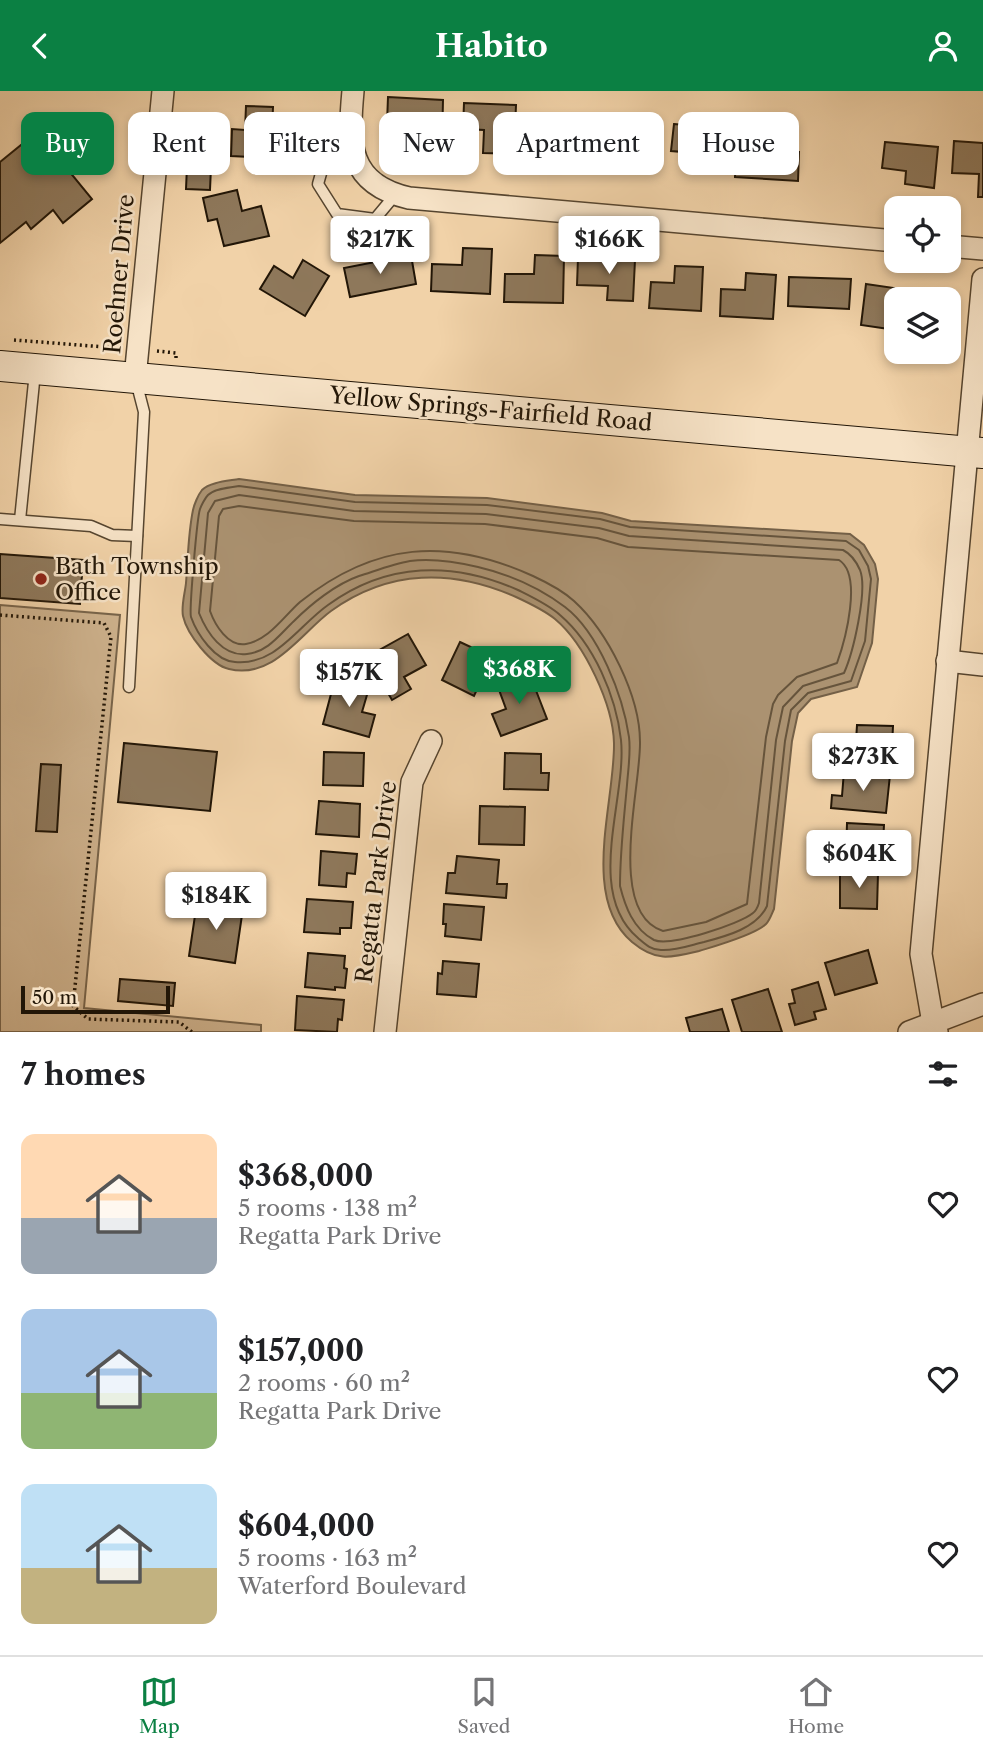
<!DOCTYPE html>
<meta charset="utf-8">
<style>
:root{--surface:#fff;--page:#f2f2f2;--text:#202124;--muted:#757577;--line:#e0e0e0;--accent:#0b8043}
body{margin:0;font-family:"Libre Caslon Text",serif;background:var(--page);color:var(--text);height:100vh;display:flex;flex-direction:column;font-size:26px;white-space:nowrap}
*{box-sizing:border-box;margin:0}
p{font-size:23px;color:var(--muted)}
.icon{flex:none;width:38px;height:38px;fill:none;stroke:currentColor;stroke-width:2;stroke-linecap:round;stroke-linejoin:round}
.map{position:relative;height:941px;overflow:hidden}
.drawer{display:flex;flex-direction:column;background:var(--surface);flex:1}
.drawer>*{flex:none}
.guide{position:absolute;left:21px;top:21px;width:942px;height:63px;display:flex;gap:14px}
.controls{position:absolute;left:884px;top:105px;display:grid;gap:14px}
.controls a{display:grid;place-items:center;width:77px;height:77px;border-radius:14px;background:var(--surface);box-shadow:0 4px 10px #0003;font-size:35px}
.scale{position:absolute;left:21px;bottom:18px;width:149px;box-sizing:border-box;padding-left:7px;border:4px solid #221607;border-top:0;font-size:19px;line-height:24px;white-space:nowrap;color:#221607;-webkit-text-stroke:5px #f6e2c6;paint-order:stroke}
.price{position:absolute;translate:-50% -60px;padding:0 16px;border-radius:7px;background:#fff;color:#222;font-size:23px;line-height:46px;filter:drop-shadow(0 2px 4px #0008)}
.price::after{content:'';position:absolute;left:50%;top:42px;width:21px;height:16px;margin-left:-10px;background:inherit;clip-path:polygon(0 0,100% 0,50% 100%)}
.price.current{background:var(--accent);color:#fff}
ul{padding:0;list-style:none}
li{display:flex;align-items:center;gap:21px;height:175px;padding:0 21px}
li span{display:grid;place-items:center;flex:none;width:196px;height:140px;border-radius:14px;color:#555}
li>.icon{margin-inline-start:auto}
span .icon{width:84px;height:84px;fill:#fffc;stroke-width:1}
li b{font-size:30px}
h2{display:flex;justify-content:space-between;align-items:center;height:84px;padding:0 21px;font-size:30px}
.tag{padding:0 24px;border-radius:14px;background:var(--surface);box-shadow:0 4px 10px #0003;font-size:24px;line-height:63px}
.tag.current{background:var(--accent);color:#fff}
header{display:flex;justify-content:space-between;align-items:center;height:91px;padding:0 21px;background:var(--accent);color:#fff;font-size:32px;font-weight:700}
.tab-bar{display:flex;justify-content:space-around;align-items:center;height:98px;border-top:2px solid var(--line);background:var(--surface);font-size:19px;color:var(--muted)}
.tab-bar a{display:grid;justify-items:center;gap:4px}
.tab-bar .current{color:var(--accent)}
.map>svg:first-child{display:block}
.green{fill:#ceb28d;stroke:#78644a;stroke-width:2}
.water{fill:#ab9271;stroke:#746047;stroke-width:2}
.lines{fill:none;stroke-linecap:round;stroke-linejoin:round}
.shore{stroke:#66543c;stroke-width:2}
.building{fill:#8e785b;stroke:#221607;stroke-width:2}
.lane-casing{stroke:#56452f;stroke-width:13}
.street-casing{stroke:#56452f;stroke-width:24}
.secondary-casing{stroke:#221607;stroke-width:32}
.path{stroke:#221607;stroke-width:3.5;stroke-dasharray:2 3.5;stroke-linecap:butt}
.lane{stroke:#f6e2c6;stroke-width:10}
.street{stroke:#f6e2c6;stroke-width:21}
.secondary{stroke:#f6e2c6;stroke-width:30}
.poi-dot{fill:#8f2418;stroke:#f6e2c6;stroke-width:2.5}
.labels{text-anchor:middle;stroke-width:5;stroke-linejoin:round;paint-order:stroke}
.street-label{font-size:23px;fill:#221607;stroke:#f6e2c6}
.poi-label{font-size:23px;fill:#221607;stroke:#f6e2c6;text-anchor:start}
</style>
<header><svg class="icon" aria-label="back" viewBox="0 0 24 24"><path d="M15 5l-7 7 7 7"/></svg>Habito<svg class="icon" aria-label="person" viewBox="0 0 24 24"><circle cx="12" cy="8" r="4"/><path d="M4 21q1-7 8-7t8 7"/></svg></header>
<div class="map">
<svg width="983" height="941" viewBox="0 0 983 941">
<rect width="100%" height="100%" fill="#f1d2a8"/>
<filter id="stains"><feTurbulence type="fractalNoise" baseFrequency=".00286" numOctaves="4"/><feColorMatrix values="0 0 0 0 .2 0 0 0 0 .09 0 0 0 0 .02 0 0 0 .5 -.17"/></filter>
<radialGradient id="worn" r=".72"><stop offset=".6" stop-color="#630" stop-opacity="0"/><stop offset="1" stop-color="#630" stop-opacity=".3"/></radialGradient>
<!-- green -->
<polygon class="green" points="0,514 120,524 84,917 261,934 261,941 0,941"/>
<!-- water -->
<path class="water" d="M239 388 355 404 487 407 602 422 631 430 850 443 864 454 875 473 878 488 872 552 857 596 811 608 798 622 792 650 774 818C772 822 770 829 766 833 755 844 715 855 699 860 670 867 656 871 632 851 580 807 615 711 614 652 613 614 585 553 555 528 544 519 529 512 516 506 453 478 389 478 331 520 301 542 273 589 229 578 211 574 187 543 183 525 181 515 185 502 186 492 188 468 188 443 193 419 194 414 198 404 202 399 210 391 228 390 239 388Z"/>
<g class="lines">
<!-- shore -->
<g class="shore">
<path d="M239 395 355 411 487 414 600 428 630 436 846 450 859 459 868 475 871 488 865 550 851 590 808 602 791 619 785 650 767 815C757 837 727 845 704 851 691 854 675 860 661 859 651 859 645 853 638 847 584 801 627 708 621 649 616 605 594 553 560 524 549 514 532 506 518 499 453 470 387 471 328 514 298 535 276 575 235 571 215 570 197 543 191 526 189 520 197 427 200 418 201 415 205 407 208 404 215 397 230 397 239 395Z"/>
<path d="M239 404 354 420 486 423 599 437 629 445 843 459C851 463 856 470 860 479 868 499 853 562 844 582L803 595 783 616 776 649 759 812C758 815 756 820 753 822 740 833 670 856 654 849 633 838 625 815 620 795 620 761 624 728 627 694 628 679 631 662 629 646 623 605 599 542 565 516 540 497 508 483 478 476 457 471 432 467 410 470 393 473 375 480 359 485 336 493 311 513 294 530 280 543 268 561 247 563 223 566 207 542 199 522L208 422 215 410Z"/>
<path d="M239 415 354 430 485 433 597 447 628 456 839 469C863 484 845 550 837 572L797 586 778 604 773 613 766 646 747 813 706 831 663 840C606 822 641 696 640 651 640 605 608 541 574 510 563 500 546 491 533 485 447 446 375 451 300 511 284 525 269 549 246 553 228 556 215 534 210 520L219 425 223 418Z"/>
</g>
</g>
<!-- building -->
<g class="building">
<polygon points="388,6 443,9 442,53 413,52 414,33 387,32"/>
<polygon points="464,12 516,14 514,63 483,62 484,39 463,38"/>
<polygon points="246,15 273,16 271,67 231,65 232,38 245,39"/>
<polygon points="533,27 585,30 583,70 531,67"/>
<polygon points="601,30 657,33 654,77 626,75 627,57 600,56"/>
<polygon points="674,33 728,38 723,83 693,80 695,62 671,60"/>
<polygon points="37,41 92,108 63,132 53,119 31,138 26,131 0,152 0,71"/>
<polygon points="748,48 768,49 768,59 799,61 798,90 735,86 737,56 748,57"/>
<polygon points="954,50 983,52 983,106 978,106 979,83 952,82"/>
<polygon points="885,51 938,56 934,97 905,93 906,80 882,77"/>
<polygon points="187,75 211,76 210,99 186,98"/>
<polygon points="237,99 242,120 261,115 269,145 224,155 217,128 208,130 203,107"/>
<polygon points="463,157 492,158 490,203 431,200 432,173 462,174"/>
<polygon points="411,164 416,193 350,206 344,177"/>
<polygon points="535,164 564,165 563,212 504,211 505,183 534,183"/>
<polygon points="578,167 635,169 633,210 607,209 608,195 577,194"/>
<polygon points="303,169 329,185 305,225 260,198 274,175 293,187"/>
<polygon points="675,175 703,176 701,220 649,217 651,191 674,192"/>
<polygon points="746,182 776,184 773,228 720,225 721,198 745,199"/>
<polygon points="789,186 851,188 849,218 788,215"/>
<polygon points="866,193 894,197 891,213 896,214 896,239 861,234"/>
<polygon points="0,463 83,469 80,513 0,507"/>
<polygon points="408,543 426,574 404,586 411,598 392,609 367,566"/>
<polygon points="460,551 492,566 474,605 442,589"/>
<polygon points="530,584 547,628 501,645 492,623 506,618 498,596"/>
<polygon points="335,588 369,597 362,621 375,624 369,646 323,633"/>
<polygon points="857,634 893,635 892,656 884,656 884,668 855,667"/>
<polygon points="124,652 217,661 210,720 118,711"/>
<polygon points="324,661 364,662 363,695 323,694"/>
<polygon points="505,662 541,663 541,682 549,682 548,699 504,698"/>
<polygon points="41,673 61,674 57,741 36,740"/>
<polygon points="844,680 890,684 886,722 831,717 832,704 842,705"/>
<polygon points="319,710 360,713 359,746 316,743"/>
<polygon points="480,715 525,716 524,754 479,753"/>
<polygon points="847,732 884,734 882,770 846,769"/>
<polygon points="321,760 357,763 355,783 347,782 346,796 319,794"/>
<polygon points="457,765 499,769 497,793 507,793 506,807 446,802 448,782 455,782"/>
<polygon points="840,781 878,782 877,818 840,817"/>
<polygon points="307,808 353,811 351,837 340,837 340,843 304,841"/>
<polygon points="197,811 243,817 235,872 189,865"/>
<polygon points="444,813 484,816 481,849 445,845 446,833 443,833"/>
<polygon points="868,859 877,892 835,904 825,872"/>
<polygon points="308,862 345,865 344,877 347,878 345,897 335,896 335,899 305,896"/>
<polygon points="443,870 479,873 476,906 437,903 438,882 442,883"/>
<polygon points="120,888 175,892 173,915 118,910"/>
<polygon points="818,891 826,918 814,921 816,928 795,934 789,913 795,912 792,899"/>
<polygon points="768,898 782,941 742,941 732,909"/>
<polygon points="297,905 344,909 342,929 338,928 337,941 295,939"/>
<polygon points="722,918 729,941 690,941 686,927"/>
</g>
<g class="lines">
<!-- lane casing -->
<g class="lane-casing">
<g id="lane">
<polyline points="350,47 326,65 318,93 337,123 375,128 395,104"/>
<polyline points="0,428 91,435 112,444 137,445"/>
<polyline points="20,429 35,281"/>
<polyline points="129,596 144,321 136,290"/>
</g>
</g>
<!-- street casing -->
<g class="street-casing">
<g id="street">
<path d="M353 0C348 53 348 93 409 107L896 150"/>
<polyline points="948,155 983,158"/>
<polyline points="135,287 163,0"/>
<polyline points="947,570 983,574"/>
<polyline points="385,941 412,691 431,650"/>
<polyline points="909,941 983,913"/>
<polyline points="937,941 933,932 921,863 983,188"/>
</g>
</g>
<!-- secondary casing -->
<g class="secondary-casing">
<polyline id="secondary" points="0,275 983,362"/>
</g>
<!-- path -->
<g class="path">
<polyline points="14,249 118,257"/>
<polyline points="157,260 176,262 176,267"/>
<polyline points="0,524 104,532 111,546 73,915 88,928 179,931 192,941"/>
</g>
<!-- lane -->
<use href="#lane" class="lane"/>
<!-- street -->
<use href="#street" class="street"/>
<!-- secondary -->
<use href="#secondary" class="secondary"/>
</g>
<!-- markers -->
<circle class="poi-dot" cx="41" cy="488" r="7"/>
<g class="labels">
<!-- street labels -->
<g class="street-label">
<text transform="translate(119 183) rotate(-85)" y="8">Roehner Drive</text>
<text transform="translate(491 318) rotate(5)" y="8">Yellow Springs-Fairfield Road</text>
<text transform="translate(376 791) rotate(-83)" y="8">Regatta Park Drive</text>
</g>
<!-- poi labels -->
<g class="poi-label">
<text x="55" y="483">Bath Township<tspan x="55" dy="26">Office</tspan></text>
</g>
</g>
<rect width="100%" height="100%" filter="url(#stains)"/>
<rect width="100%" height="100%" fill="url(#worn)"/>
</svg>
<div class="controls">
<a><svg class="icon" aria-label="locate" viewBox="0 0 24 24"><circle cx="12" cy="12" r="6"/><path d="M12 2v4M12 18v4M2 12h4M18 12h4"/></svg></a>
<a><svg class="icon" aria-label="layers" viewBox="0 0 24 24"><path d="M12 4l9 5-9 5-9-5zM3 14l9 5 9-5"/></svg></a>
</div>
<div class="scale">50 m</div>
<b class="price" style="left:380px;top:185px">$217K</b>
<b class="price" style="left:609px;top:185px">$166K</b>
<b class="price current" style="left:519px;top:615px">$368K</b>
<b class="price" style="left:349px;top:618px">$157K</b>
<b class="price" style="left:863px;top:702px">$273K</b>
<b class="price" style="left:859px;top:799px">$604K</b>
<b class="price" style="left:216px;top:841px">$184K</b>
<div class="guide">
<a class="tag current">Buy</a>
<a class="tag">Rent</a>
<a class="tag">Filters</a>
<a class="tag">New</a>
<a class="tag">Apartment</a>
<a class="tag">House</a>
</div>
</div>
<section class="drawer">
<h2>7 homes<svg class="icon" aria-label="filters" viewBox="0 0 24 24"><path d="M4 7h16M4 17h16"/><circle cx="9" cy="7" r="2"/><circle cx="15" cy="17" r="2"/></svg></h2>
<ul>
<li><span style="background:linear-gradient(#ffd9b3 60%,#9aa5b1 0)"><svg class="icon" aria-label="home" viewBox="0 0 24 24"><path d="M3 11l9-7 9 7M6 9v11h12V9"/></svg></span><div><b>$368,000</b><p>5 rooms · 138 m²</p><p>Regatta Park Drive</p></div><svg class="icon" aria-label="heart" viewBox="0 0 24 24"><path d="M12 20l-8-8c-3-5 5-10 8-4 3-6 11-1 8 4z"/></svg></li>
<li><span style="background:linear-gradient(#a9c7e8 60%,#8fb573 0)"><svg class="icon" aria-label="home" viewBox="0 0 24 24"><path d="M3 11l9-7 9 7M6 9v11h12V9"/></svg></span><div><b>$157,000</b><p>2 rooms · 60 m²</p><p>Regatta Park Drive</p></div><svg class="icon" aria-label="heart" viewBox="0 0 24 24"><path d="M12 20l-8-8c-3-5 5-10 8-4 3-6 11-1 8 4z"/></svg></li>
<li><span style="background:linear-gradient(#bfe0f5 60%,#c2b280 0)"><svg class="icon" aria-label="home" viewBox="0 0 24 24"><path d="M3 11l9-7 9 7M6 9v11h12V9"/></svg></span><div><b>$604,000</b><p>5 rooms · 163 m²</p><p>Waterford Boulevard</p></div><svg class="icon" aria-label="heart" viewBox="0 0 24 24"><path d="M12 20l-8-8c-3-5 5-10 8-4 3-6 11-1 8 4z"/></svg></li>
</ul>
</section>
<nav class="tab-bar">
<a class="current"><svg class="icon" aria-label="map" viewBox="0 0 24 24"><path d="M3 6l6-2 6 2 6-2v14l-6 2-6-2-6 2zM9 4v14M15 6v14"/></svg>Map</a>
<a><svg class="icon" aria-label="saved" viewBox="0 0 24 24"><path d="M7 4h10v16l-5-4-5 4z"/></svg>Saved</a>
<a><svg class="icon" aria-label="home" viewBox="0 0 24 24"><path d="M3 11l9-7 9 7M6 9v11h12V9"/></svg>Home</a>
</nav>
